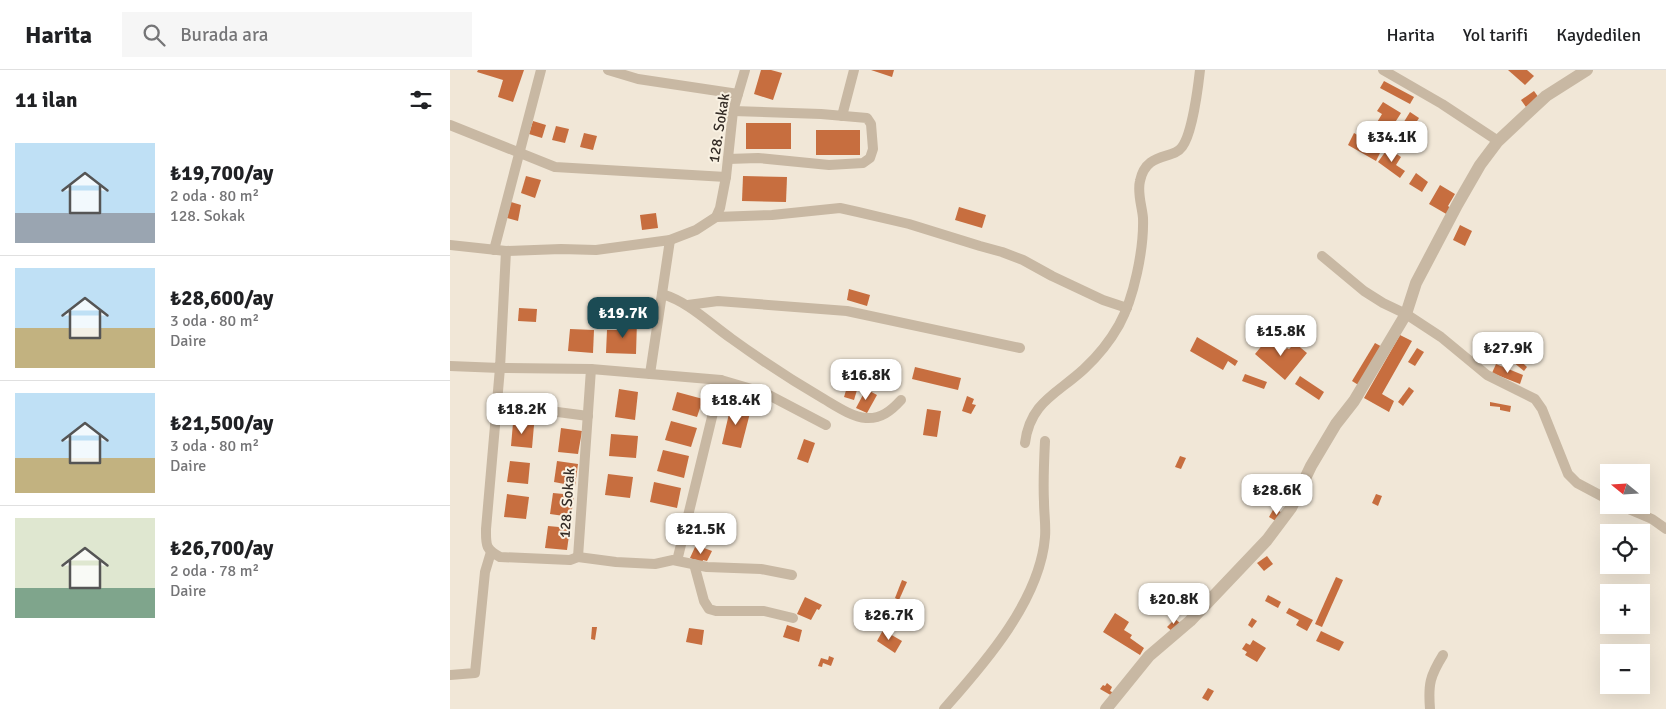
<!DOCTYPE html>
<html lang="tr">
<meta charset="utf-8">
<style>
:root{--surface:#fff;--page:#f6f6f6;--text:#202124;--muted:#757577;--line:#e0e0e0;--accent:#1b4b54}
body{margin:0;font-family:Signika,sans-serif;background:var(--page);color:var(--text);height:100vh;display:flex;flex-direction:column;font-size:19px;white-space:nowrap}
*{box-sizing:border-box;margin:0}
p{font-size:16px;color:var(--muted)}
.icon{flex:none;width:28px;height:28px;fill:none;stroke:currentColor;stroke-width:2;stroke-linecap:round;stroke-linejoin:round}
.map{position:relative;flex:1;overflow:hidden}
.sheet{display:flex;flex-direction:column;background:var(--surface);width:450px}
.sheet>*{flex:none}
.needle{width:32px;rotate:288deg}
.tools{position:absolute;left:1150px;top:394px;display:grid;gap:10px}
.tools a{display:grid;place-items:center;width:50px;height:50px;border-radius:0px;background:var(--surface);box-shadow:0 5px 20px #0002;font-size:25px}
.price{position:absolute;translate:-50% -42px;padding:0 11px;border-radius:10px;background:#fff;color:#222;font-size:16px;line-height:32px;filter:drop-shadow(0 1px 2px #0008)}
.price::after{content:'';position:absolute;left:50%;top:30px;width:15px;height:11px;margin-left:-8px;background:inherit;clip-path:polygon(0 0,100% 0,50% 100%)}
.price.current{background:var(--accent);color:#fff}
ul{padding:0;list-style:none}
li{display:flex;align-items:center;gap:15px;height:125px;padding:0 15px}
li+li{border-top:1px solid var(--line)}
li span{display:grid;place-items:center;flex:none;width:140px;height:100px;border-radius:0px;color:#555}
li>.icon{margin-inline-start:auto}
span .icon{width:60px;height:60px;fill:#fffc;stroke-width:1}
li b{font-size:21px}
h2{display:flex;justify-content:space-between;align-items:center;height:60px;padding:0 15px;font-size:21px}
header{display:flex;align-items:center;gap:30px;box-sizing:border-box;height:70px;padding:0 25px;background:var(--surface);border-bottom:1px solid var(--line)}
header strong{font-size:24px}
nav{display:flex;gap:28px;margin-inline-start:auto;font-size:18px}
.search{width:350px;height:45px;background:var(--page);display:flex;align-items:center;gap:12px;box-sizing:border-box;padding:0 18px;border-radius:0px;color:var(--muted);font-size:19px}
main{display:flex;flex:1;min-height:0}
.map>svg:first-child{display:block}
.building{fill:#c76e3f}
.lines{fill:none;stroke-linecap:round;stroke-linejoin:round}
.minor{stroke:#c8b8a3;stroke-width:10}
.tertiary{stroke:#c8b8a3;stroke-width:12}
.labels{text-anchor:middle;stroke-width:4;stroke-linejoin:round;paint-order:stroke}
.street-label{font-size:15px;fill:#332b25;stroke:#f9f1e2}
</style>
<header>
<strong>Harita</strong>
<div class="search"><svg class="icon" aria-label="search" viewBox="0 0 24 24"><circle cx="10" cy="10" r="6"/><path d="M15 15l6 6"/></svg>Burada ara</div>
<nav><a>Harita</a><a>Yol tarifi</a><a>Kaydedilen</a></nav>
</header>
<main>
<section class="sheet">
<h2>11 ilan<svg class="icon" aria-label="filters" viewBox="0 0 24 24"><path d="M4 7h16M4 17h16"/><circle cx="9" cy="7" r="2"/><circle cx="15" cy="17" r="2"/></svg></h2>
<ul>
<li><span style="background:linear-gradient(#bfe0f5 70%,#9aa5b1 0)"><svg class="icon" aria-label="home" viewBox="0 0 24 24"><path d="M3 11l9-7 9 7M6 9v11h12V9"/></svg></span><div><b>₺19,700/ay</b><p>2 oda · 80 m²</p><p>128. Sokak</p></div></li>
<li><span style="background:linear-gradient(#bfe0f5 60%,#c2b280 0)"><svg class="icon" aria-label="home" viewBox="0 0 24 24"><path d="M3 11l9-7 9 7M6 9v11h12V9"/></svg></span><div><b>₺28,600/ay</b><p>3 oda · 80 m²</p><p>Daire</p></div></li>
<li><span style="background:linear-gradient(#bfe0f5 65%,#c2b280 0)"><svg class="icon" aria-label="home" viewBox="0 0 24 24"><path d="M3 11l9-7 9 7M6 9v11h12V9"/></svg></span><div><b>₺21,500/ay</b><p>3 oda · 80 m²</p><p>Daire</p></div></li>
<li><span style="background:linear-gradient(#dfe7d0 70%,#7fa58c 0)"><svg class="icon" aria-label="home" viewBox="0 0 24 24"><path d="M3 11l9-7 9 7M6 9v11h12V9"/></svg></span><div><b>₺26,700/ay</b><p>2 oda · 78 m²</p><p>Daire</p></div></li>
</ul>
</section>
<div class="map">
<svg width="1216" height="639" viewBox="0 0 1216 639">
<rect width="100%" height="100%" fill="#f1e7d7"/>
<!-- building -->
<g class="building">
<polygon points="28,0 74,0 63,32 48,27 53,10 27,2"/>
<polygon points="311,0 321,0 332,3 323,30 304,24"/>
<polygon points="421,0 444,0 442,7"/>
<polygon points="1058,0 1077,0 1084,6 1075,15"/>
<polygon points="934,11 964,27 960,34 930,18"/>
<polygon points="1084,21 1089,28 1076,37 1071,30"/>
<polygon points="933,32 951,43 939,62 926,54 932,44 927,41"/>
<polygon points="960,42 969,48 956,69 947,63"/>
<polygon points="83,51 96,55 92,68 79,64"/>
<rect x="296" y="53" width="45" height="26"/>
<polygon points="106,56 119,59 115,73 102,70"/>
<rect x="366" y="60" width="44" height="25"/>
<polygon points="134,63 147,66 143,80 130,77"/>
<polygon points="904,63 932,79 926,91 898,75"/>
<polygon points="938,78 951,87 946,95 955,101 950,108 928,92"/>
<polygon points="966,103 978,112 972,122 959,114"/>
<polygon points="76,106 91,110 85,128 71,123"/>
<polygon points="293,106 337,107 336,132 292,131"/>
<polygon points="990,115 1005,124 998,136 1002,139 998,145 979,134"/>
<polygon points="61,132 71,135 68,151 57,148"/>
<polygon points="509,137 536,145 532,158 505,150"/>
<polygon points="206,143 208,158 192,160 190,145"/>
<polygon points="1010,155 1022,161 1015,176 1003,170"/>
<polygon points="399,219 420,225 417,236 397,230"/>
<polygon points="69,238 87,239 86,252 68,251"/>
<polygon points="169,250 187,251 186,284 156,283 157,260 169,260"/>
<polygon points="120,259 144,260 143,283 118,281"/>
<polygon points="950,265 962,271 932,324 944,331 939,342 914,328"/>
<polygon points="747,267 788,291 785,296 778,291 773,300 740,281"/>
<polygon points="819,267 835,280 837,278 839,279 845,273 857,283 835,310 805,284"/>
<polygon points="925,273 934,278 910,316 902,311"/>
<polygon points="967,278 974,282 965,296 958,292"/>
<polygon points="1067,288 1077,297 1074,301 1063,292"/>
<polygon points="1046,294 1073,305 1070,314 1042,303"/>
<polygon points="465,297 511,308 508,320 462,309"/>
<polygon points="795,304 817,312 814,319 792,311"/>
<polygon points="850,306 874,322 869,330 845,314"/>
<polygon points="397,317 407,320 404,330 394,327"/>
<polygon points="959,317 964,321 953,336 948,332"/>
<polygon points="169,319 188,322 185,350 165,347"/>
<polygon points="416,319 427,325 417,343 406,338"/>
<polygon points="227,322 253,329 247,347 222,340"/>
<polygon points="517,326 524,329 522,334 526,335 521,344 512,341"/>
<polygon points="1040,332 1061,336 1060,342 1050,340 1050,337 1040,336"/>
<polygon points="281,335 301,339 291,378 272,374"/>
<polygon points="477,339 491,341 487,367 473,365"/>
<polygon points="221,351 247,358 241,377 215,370"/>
<polygon points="63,353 84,355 82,378 61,376"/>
<polygon points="111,358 132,361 128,384 108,382"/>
<polygon points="161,364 188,366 186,388 159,386"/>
<polygon points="354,369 365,373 358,393 347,389"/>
<polygon points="213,380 239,386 234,408 207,401"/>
<polygon points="730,386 736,388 731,399 725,397"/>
<polygon points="60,391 80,393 78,414 57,412"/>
<polygon points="107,391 128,394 125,416 104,412"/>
<polygon points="158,404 183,407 180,428 155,425"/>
<polygon points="204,412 231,418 227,438 200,432"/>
<polygon points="103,423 124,425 121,447 100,444"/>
<polygon points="57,424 79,427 76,449 54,447"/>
<polygon points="926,424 932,426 928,436 922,433"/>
<polygon points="824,438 834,444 829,453 819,447"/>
<polygon points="245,448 258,452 257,456 244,452"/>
<polygon points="98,456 120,458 117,480 95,478"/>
<polygon points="245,477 252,482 254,478 262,481 257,491 253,490 252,493 240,488"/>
<polygon points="817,486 823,494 814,501 807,493"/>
<polygon points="886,507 893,510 872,557 865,554"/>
<polygon points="452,510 457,512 449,530 445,528"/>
<polygon points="818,525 831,532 828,538 815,531"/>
<polygon points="355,527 372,535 369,540 367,539 361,550 347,544"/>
<polygon points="839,538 863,550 857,561 846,555 849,550 836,543"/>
<polygon points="665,543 679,552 674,560 682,565 680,568 694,578 690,585 653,562"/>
<polygon points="802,548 807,551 802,558 798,555"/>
<polygon points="725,549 730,553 723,562 717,557"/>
<polygon points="337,555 352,560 349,572 333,567"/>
<polygon points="142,557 147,557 145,570 141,569"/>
<polygon points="239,558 254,560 252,575 236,572"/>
<polygon points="433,560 452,571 445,583 427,571"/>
<polygon points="871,561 894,572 889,581 866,571"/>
<polygon points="803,570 816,578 807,592 795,585 797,582 792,579 796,573 800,575"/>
<polygon points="379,586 384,588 381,596 373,593 372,597 368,596 371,588 378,590"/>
<polygon points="657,613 662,617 660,621 666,624 664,627 650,619 653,615 655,616"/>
<polygon points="758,618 764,621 758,631 752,628"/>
</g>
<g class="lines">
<!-- minor -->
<g class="minor">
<polyline points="158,0 188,9 288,24"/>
<polyline points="933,0 992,34 1048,71"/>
<polyline points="392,46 404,0"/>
<polyline points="0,55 105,97 276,107"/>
<polyline points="278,89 308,88 379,95 413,93 420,88 423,79 421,54 417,48 371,44 283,41"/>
<polyline points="266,147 322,145 390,138 408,142 459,154 530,176 552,182 573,190 602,206 653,230 677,238"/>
<polyline points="0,175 56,181 111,179 146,180 220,170 246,160 266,147 270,138 276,107 283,41 295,0"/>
<polyline points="44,180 91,0"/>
<polyline points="872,186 914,221 933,233 956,244 991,267 1037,305 1085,329 1092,339 1118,404 1127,413 1159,430"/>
<path d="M212 224C239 232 259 253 282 269 311 290 343 311 374 329 386 336 402 347 416 348 431 349 441 341 451 330"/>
<polyline points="238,235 268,231 397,241 570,278"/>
<polyline points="0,296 50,298 56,181"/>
<polyline points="200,304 220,170"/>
<polyline points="271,310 315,323 376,355"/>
<polyline points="47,334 138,346"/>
<path d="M575 373C580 332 607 324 634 299 648 286 660 271 669 255 684 228 694 179 693 148 692 136 687 123 690 111 696 81 723 90 732 77 742 64 748 18 750 0"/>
<polyline points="1169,435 1202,449 1216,459"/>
<polyline points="128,487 141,299"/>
<path d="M227 491 271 310 141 299 50 298 36 459C36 475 35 479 50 487L120 490 128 487 166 492 205 494 223 490 257 497 311 499 342 505"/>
<polyline points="244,494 254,531 259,539 266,541 314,541 343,548"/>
<polyline points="0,605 25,603 35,502 41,482"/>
<path d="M494 639C535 593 590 530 595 467 596 455 594 443 594 432 593 412 594 391 595 371"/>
<path d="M980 639C978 614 980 606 993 585"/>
</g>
<!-- tertiary -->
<polyline class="tertiary" points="656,639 699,586 740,551 817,470 841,438 861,396 886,354 904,331 956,244 966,213 1007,135 1030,95 1048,71 1096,26 1137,0"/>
</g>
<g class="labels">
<!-- street labels -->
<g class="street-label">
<text transform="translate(269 58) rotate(-81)" y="5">128. Sokak</text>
<text transform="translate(117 433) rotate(-86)" y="5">128. Sokak</text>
</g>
</g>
</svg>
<div class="tools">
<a><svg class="needle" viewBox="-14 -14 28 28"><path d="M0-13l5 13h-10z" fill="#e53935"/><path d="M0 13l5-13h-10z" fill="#757577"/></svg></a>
<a><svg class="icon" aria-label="locate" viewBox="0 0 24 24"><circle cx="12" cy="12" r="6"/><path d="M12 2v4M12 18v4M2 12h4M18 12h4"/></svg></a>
<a>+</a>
<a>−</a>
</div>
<b class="price" style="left:942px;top:93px">₺34.1K</b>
<b class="price current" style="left:173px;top:269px">₺19.7K</b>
<b class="price" style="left:831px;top:287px">₺15.8K</b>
<b class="price" style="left:1058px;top:304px">₺27.9K</b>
<b class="price" style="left:416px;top:331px">₺16.8K</b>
<b class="price" style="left:286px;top:356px">₺18.4K</b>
<b class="price" style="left:72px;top:365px">₺18.2K</b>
<b class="price" style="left:827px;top:446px">₺28.6K</b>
<b class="price" style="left:251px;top:485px">₺21.5K</b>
<b class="price" style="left:724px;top:555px">₺20.8K</b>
<b class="price" style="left:439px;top:571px">₺26.7K</b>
</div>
</main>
